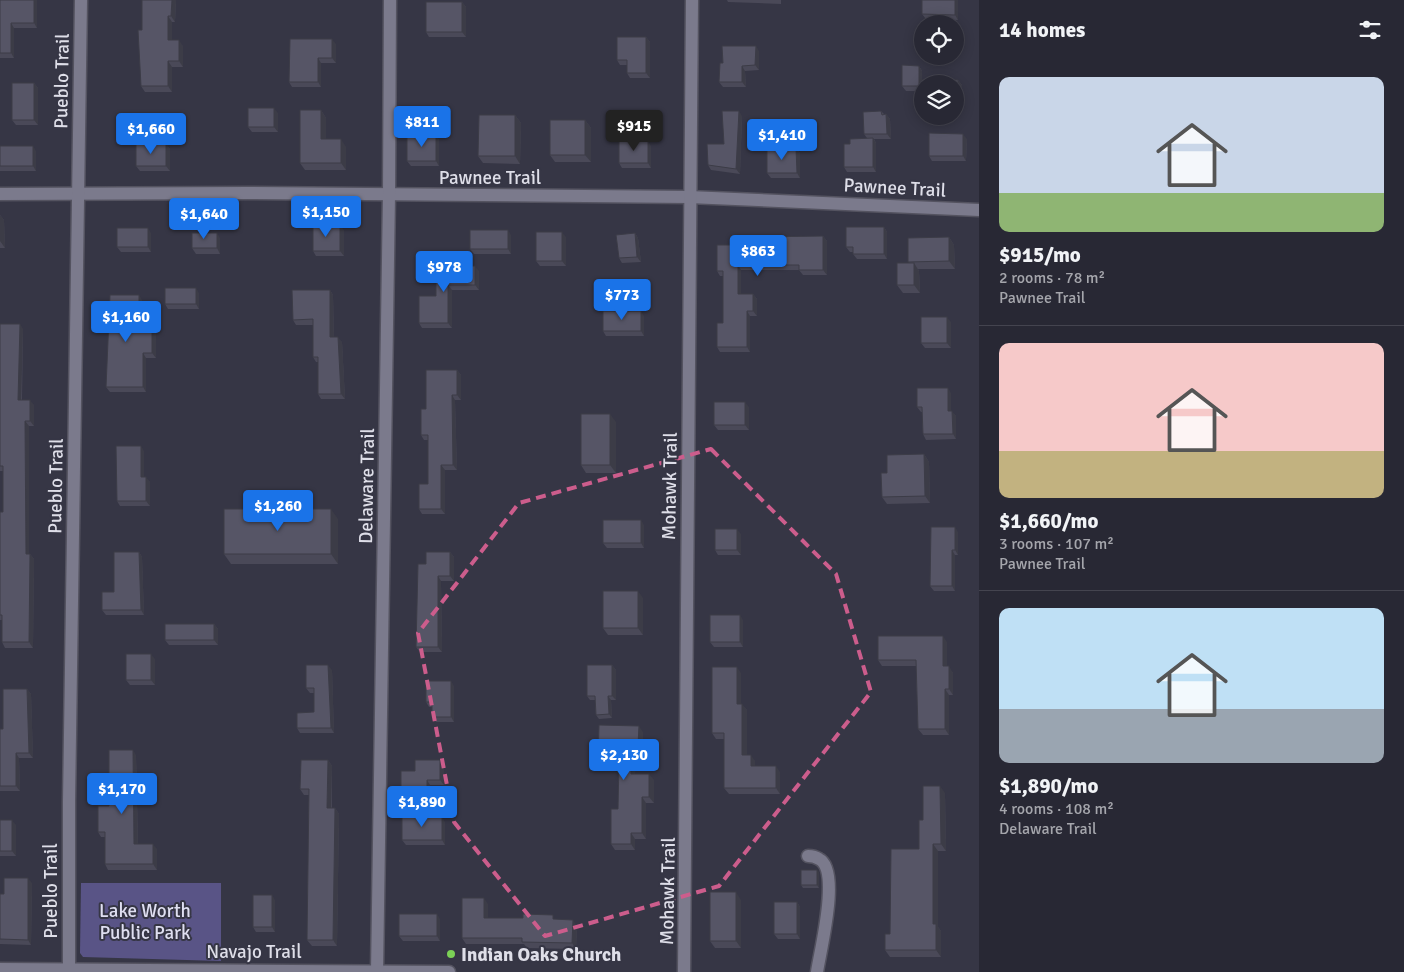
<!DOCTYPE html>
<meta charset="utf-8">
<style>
:root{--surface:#282834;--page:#343440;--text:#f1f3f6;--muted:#a5a6ac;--line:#44444f;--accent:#1a73e8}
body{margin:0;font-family:Signika,sans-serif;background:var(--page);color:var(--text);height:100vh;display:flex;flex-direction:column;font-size:19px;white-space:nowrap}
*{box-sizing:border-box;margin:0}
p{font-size:16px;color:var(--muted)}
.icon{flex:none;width:28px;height:28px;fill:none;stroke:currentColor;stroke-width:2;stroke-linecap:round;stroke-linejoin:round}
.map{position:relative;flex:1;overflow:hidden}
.side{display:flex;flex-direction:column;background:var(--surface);width:425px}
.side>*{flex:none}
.controls{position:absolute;left:914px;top:15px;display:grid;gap:10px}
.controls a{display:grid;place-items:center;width:50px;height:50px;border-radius:50%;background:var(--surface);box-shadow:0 2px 12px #0003,0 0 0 1px var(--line);font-size:25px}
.price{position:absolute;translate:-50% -42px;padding:0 11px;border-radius:5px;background:var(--accent);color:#fff;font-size:16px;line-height:32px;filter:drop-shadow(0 1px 2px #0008)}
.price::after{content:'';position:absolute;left:50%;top:30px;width:15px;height:11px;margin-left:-8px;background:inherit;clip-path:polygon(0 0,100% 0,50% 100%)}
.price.on{background:#222;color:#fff}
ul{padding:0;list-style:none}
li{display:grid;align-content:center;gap:10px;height:265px;padding:0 20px}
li+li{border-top:1px solid var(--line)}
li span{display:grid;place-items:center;height:155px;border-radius:10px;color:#555}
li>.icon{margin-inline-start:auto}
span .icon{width:90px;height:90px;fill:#fffc;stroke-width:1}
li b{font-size:21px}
h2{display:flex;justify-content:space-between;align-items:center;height:60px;padding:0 20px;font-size:21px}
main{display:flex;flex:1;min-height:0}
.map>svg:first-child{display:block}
.green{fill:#595486}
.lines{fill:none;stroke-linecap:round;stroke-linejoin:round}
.minor-casing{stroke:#545360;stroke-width:15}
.minor{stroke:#7b7a8c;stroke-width:12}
.wall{fill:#4a4958}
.shaded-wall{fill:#3c3c47}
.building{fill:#565566;stroke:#3c3c47}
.marked{fill:none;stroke:#cc5d8c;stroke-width:4;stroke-dasharray:10 6;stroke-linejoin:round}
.poi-dot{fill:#7bd156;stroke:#363645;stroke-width:2}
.labels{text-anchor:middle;stroke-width:4;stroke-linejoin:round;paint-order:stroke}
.street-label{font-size:19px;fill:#dedee8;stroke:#363645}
.park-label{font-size:19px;fill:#dfdff1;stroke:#363645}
.poi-label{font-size:19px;font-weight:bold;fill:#dedee8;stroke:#363645;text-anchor:start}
</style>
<main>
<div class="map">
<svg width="979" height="972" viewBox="0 0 979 972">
<rect width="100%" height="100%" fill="#363645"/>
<!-- green -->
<polygon class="green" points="81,883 221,883 221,961 83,957 80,953"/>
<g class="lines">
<!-- minor casing -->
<g class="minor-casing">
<g id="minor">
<polyline points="0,194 249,193 689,197 979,210"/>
<path d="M808 856C811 856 816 857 819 859 841 870 820 951 817 972"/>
<polyline points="0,969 449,972"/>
<polyline points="69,972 69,802 81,0"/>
<polyline points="377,972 389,195 390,0"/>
<polyline points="684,972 692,0"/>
</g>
</g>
<!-- minor -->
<use href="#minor" class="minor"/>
</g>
<!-- wall -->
<g class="wall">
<polygon points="0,0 37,0 37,28 14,28 14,58 0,58"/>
<polygon points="176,0 175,22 172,22 172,40 183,46 183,67 172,67 172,92 145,92 141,86 142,30"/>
<polygon points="727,0 781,0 781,4 728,2"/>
<polygon points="958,0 958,20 926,19 922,14"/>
<polygon points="462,2 466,7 466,37 429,37 426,32"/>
<polygon points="646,37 650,42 650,78 630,78 627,73 627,65 620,65 617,60"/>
<polygon points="336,44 336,63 321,63 321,87 292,87 289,82"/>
<polygon points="759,51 759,70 745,71 746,87 723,87 719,82 723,63"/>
<polygon points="902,65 919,66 922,71 922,80 958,80 962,85 962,105 955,104 955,84 922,84 922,92 922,85 922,91 906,91 902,86"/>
<polygon points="34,83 38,88 38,125 16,125 12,120"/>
<polygon points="321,110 326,118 326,139 346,147 346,170 305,170 300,163"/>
<polygon points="881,111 884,114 886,114 890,119 891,139 874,139 876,143 876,172 847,172 844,167 867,138 864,134"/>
<polygon points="278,113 278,132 252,132 248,127"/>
<polygon points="515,115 521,123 520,164 483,163 478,156"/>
<polygon points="742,116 740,174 711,170 708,165 724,144"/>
<polygon points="585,120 591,128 591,162 555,162 550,155"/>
<polygon points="436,135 439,140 439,166 411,166 407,161"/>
<polygon points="967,139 966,161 932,161 929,156"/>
<polygon points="166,144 170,149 170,171 140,171 136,166"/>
<polygon points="0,146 36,151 36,171 0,171"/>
<polygon points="651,146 651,168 622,168 619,163"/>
<polygon points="796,148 800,153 800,178 771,178 767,173"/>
<polygon points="0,215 4,220 5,248 0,248"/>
<polygon points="884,227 887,232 887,259 857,259 853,254 853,252 850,252 846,247"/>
<polygon points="344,230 344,256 316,256 313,251"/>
<polygon points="151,233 151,252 121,252 117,247"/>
<polygon points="635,233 638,238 641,262 622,263 619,258"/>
<polygon points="511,235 511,254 474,254 470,249"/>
<polygon points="823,236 827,241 827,275 803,275 799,270 741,270 741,294 753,294 757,299 757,316 750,316 750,352 720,352 717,347 723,323 723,276 720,276 717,271 756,245"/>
<polygon points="566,237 566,266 540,266 536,261"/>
<polygon points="949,237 954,245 955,269 918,269 919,271 920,293 903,293 897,285 910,263 908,262"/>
<polygon points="220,238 220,254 196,254 192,248"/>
<polygon points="436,266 479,271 479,290 452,290 452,328 422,328 419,323 436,296"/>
<polygon points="330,290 333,295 334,337 342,342 345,399 321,399 318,394 318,362 316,362 313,357 313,325 296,325 293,320"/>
<polygon points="199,293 199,309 168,309 165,304"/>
<polygon points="142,300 142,328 156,333 156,358 146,358 146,392 110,392 106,387"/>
<polygon points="644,316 644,336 606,336 603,331"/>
<polygon points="951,322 951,348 925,348 921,343"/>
<polygon points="0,324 23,329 22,400 34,405 34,426 29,426 29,554 30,554 34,559 33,648 5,648 2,642 2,620 0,620 0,512 3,512 3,471 0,471"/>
<polygon points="457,370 461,375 461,400 455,400 457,470 445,470 445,514 422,514 419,509 428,484 428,440 424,440 421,435 426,409"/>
<polygon points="951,393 951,411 956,416 956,439 926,440 923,434 922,412 921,412 917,407"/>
<polygon points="749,407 749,430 718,430 714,425"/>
<polygon points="616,422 616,473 586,473 581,465"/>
<polygon points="144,451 144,477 150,482 150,506 120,506 117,501"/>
<polygon points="924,454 929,462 930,503 887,504 882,497 887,473"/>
<polygon points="338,519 338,564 231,564 224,554"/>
<polygon points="644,525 644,548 607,548 603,543"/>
<polygon points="958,532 958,555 955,555 955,591 934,591 930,586"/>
<polygon points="741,534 741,555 718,555 715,550"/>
<polygon points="139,552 142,557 144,615 106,615 102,610"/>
<polygon points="450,552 454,557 454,581 441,581 442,652 420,652 416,647 426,564"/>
<polygon points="643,598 643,635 608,635 603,628"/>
<polygon points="743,620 743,647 714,647 710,642"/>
<polygon points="214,624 218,629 218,645 169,645 165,640"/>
<polygon points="947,642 947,666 953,673 953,695 949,695 949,735 923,735 918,729 916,666 882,666 878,660"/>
<polygon points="155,659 155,685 130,685 126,680"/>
<polygon points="612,665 616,670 616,700 611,700 612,718 599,719 596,715 595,700 590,700 587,696"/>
<polygon points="332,670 334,733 300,733 297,728 314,712 314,693 310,693 306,688"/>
<polygon points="741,673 741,704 747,710 747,755 755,761 755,766 780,772 780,794 729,794 724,788 724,739 716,739 712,733"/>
<polygon points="454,686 454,722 436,722 432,717 432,707 429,707 426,702"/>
<polygon points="27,689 31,694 33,758 19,758 20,791 0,791 0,729 3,729"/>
<polygon points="643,732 643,751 636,751 635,774 654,780 654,803 646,803 646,839 635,839 635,850 615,850 611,844 618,809 619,767 602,767 598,761"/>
<polygon points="136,755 138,844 157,849 157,870 108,870 105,864 105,837 101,837 98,832 109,806"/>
<polygon points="328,760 332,766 332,808 335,808 339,814 337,946 312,946 307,940 309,795 304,795 300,789"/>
<polygon points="444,765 444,785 430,785 430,797 404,797 401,792 415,771"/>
<polygon points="945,793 946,851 938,851 938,927 941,931 941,957 890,957 885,950 919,849 923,820"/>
<polygon points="0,820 16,825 16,856 0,856"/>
<polygon points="445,822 445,845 406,845 402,840"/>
<polygon points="819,872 819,888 803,888 801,885"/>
<polygon points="32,883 31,945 0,944 0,894 4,894"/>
<polygon points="275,900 275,932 256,932 253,927"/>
<polygon points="741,900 741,948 715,948 710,941"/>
<polygon points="797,902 800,907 800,939 778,939 774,934"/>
<polygon points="488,904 488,918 556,919 577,926 576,949 527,948 524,944 466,944 462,938"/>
<polygon points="440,919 440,941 403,941 399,936"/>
</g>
<!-- shaded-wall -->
<g class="shaded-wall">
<polygon points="34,0 37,0 37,28 34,23"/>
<polygon points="172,0 176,0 175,22 171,16"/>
<polygon points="955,0 958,0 958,20 955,15"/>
<polygon points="462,2 466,7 466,37 462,32"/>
<polygon points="168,16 172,22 172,46 168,40"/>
<polygon points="11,23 14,28 14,58 11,53"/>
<polygon points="646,37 650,42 650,78 646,73"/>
<polygon points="332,39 336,44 336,63 332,58"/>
<polygon points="179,40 183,46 183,67 179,61"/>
<polygon points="756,46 759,51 759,70 755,65"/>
<polygon points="318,58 321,63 321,87 318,82"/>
<polygon points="168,61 172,67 172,92 168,86"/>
<polygon points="742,66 745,71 746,87 742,82"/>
<polygon points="919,66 922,71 922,91 919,86"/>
<polygon points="958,80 962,85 962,105 958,100"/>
<polygon points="34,83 38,88 38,125 34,120"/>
<polygon points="274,108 278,113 278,132 274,127"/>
<polygon points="321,110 326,118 326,147 321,139"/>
<polygon points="739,111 742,116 740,174 736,169"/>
<polygon points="886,114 890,119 891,139 887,134"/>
<polygon points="515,115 521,123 520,164 515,156"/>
<polygon points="585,120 591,128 591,162 585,155"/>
<polygon points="963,134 967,139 966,161 963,156"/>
<polygon points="436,135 439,140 439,166 436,161"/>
<polygon points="873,138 876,143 876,172 873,167"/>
<polygon points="341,139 346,147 346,170 341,163"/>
<polygon points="648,141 651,146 651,168 648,163"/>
<polygon points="166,144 170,149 170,171 166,166"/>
<polygon points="33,146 36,151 36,171 33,166"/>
<polygon points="796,148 800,153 800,178 797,173"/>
<polygon points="0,215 4,220 5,248 0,241"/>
<polygon points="340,225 344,230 344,256 340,251"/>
<polygon points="884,227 887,232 887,259 884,254"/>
<polygon points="148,228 151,233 151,252 148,247"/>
<polygon points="508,230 511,235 511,254 508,249"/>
<polygon points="562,232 566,237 566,266 562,261"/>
<polygon points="217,233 220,238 220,254 217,248"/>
<polygon points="635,233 638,238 641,262 637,257"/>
<polygon points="823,236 827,241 827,275 823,270"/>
<polygon points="949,237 954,245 955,269 949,261"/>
<polygon points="914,263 919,271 920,293 914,285"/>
<polygon points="738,265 741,270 741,299 738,294"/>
<polygon points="475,266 479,271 479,290 475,285"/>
<polygon points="448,285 452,290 452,328 448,323"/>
<polygon points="196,288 199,293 199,309 196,304"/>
<polygon points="330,290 333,295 334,342 330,337"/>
<polygon points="753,294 757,299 757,316 753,311"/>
<polygon points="139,295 142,300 142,333 139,328"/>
<polygon points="641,311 644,316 644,336 641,331"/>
<polygon points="747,311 750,316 750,352 747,347"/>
<polygon points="947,317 951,322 951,348 947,343"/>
<polygon points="20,324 23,329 21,405 18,400"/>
<polygon points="152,328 156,333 156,358 152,353"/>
<polygon points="338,337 342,342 345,399 341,394"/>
<polygon points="143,353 146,358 146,392 143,387"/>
<polygon points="457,370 461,375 461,400 457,395"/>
<polygon points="948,388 951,393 951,416 948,411"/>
<polygon points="452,395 455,400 457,470 453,465"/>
<polygon points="30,400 34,405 34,426 30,421"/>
<polygon points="745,402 749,407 749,430 745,425"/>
<polygon points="952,411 956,416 956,439 953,434"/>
<polygon points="610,414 616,422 616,473 610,465"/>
<polygon points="25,421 29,426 29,559 26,554"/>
<polygon points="141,446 144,451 144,482 141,477"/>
<polygon points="924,454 929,462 930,503 925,496"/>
<polygon points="441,465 445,470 445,514 441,509"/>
<polygon points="146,477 150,482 150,506 146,501"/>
<polygon points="331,509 338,519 338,564 331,554"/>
<polygon points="641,520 644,525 644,548 641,543"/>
<polygon points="955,527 958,532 958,555 955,550"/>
<polygon points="737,529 741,534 741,555 737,550"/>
<polygon points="952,550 955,555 955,591 952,586"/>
<polygon points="139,552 142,557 144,615 141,610"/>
<polygon points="450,552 454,557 454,581 450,576"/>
<polygon points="30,554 34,559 33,648 29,642"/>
<polygon points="438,576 441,581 442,652 438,647"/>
<polygon points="638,591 643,598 643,635 638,628"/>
<polygon points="740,615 743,620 743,647 740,642"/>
<polygon points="214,624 218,629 218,645 214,640"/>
<polygon points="943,636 947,642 947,673 943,666"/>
<polygon points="151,654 155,659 155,685 151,680"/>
<polygon points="328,665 332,670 334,733 331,728"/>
<polygon points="612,665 616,670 616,700 612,696"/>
<polygon points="949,666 953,673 953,695 949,689"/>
<polygon points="737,667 741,673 741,710 737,704"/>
<polygon points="451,681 454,686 454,722 451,717"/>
<polygon points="27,689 31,694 33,758 29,753"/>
<polygon points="945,689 949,695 949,735 945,729"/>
<polygon points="608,696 611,700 612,718 609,714"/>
<polygon points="742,704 747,710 747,761 742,755"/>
<polygon points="639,726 643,732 643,751 638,745"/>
<polygon points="631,745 636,751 635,780 631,774"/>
<polygon points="133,750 136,755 138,849 134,844"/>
<polygon points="16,753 19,758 20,791 16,786"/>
<polygon points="751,755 755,761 755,772 751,766"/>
<polygon points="328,760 332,766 331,814 327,808"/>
<polygon points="440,760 444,765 444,785 440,780"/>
<polygon points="776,766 780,772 780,794 776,788"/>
<polygon points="649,774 654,780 654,803 649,797"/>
<polygon points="427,780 430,785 430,797 427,792"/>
<polygon points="940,786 945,793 946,851 941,844"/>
<polygon points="642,797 646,803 646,839 642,833"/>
<polygon points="335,808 339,814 337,946 333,940"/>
<polygon points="442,817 445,822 445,845 442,840"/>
<polygon points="12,820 16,825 16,856 12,851"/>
<polygon points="631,833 635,839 635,850 631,844"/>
<polygon points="153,844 157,849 157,870 153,864"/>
<polygon points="933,844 938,851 938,927 941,931 941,957 936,950 933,924"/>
<polygon points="817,870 819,872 819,888 817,885"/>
<polygon points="28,878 32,883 31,945 28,940"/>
<polygon points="736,892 741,900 741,948 736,941"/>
<polygon points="272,895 275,900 275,932 272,927"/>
<polygon points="484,898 488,904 488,925 484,918"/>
<polygon points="797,902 800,907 800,939 797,934"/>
<polygon points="437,914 440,919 440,941 437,936"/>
<polygon points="573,920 577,926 576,949 572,943"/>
</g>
<!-- building -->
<g class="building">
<polygon points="0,0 34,0 34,23 11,23 11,53 0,53"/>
<polygon points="142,0 172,0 171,16 168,16 168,40 179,40 179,61 168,61 168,86 141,86 138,30 142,30"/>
<polygon points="922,0 955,0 955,15 922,14"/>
<rect x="426" y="2" width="36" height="30"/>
<polygon points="617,37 646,37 646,73 627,73 627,60 617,60"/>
<polygon points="290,39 332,39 332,58 318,58 318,82 289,82"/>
<polygon points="722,46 756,46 755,65 742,66 742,82 719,82 720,63 723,63"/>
<polygon points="902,65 919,66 919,86 902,86"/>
<polygon points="922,80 958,80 958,100 955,100 955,84 922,84 922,92"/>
<rect x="12" y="83" width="22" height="37"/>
<rect x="248" y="108" width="26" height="19"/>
<polygon points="300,110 321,110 321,139 341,139 341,163 300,163"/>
<polygon points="722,111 739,111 736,169 708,165 707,144 724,144"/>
<polygon points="881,111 882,115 886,114 887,134 864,134 863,112"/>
<polygon points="479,115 515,115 515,156 478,156"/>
<rect x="550" y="120" width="35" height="35"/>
<polygon points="929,133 963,134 963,156 929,156"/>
<rect x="407" y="135" width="29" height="26"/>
<polygon points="873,138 873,167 844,167 844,144 850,144 850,139"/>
<rect x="619" y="141" width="29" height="22"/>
<rect x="136" y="144" width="30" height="22"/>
<rect x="0" y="146" width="33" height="20"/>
<polygon points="796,148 797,173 767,173 767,149"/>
<rect x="313" y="225" width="27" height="26"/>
<polygon points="846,227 884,227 884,254 853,254 853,247 846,247"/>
<rect x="117" y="228" width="31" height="19"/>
<rect x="470" y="230" width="38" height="19"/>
<rect x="536" y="232" width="26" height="29"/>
<rect x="192" y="233" width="25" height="15"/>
<polygon points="635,233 637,257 619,258 616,235"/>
<polygon points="823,236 823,270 799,270 799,265 738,265 738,294 753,294 753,311 747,311 747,347 717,347 717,323 723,323 723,271 717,271 717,245 756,245 756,237"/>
<polygon points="949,237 949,261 908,262 908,238"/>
<rect x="897" y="263" width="17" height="22"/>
<polygon points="436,266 475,266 475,285 448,285 448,323 419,323 419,296 436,296"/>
<rect x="165" y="288" width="31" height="16"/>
<polygon points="292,290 330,290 330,337 338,337 341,394 318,394 318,357 313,357 313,319 293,320"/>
<polygon points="110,295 139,295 139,328 152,328 152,353 143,353 143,387 106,387"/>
<rect x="603" y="311" width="38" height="20"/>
<rect x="921" y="317" width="26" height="26"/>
<polygon points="0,324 20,324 18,400 30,400 30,421 25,421 26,554 30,554 29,642 2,642 2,615 0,615 0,512 3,512 3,466 0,466"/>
<polygon points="426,370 457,370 457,395 452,395 453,465 441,465 441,509 419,509 419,484 428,484 428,435 421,435 421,409 426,409"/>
<polygon points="917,388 948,388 948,411 952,411 953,434 923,434 922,407 917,407"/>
<rect x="714" y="402" width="31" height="23"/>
<rect x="581" y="414" width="29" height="51"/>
<polygon points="116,446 141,446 141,477 146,477 146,501 117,501"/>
<polygon points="924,454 925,496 882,497 881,473 887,473 887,455"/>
<rect x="224" y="509" width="107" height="45"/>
<rect x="603" y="520" width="38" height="23"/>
<polygon points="931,527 955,527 955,550 952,550 952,586 930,586"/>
<rect x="715" y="529" width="22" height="21"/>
<polygon points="114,552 139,552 141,610 102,610 102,592 114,592"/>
<polygon points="426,552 450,552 450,576 438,576 438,647 416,647 418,564 426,564"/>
<rect x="603" y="591" width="35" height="37"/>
<rect x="710" y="615" width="30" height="27"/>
<rect x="165" y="624" width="49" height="16"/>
<polygon points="878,636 943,636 943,666 949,666 949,689 945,689 945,729 918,729 916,660 878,660"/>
<rect x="126" y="654" width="25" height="26"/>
<polygon points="306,665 328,665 331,728 297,728 297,713 314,712 314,688 306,688"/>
<polygon points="587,665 612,665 612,696 608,696 609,714 596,715 595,696 587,696"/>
<polygon points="712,667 737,667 737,704 742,704 742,755 751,755 751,766 776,766 776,788 724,788 724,733 712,733"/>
<polygon points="426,681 451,681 451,717 432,717 432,702 426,702"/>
<polygon points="3,689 27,689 29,753 16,753 16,786 0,786 0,729 3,729"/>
<polygon points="599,725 639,726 638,745 631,745 631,774 649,774 649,797 642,797 642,833 631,833 631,844 611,844 611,809 618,809 619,761 598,761"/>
<polygon points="109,750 133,750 134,844 153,844 153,864 105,864 105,832 98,832 98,806 109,806"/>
<polygon points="301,760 328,760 327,808 335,808 333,940 307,940 309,789 300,789"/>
<polygon points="415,760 440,760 440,780 427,780 427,792 401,792 401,771 415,771"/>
<polygon points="923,786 940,786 941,844 933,844 933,924 936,924 936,950 885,950 885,934 890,934 891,849 919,849 919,820 923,820"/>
<rect x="402" y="817" width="40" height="23"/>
<rect x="0" y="820" width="12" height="31"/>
<rect x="801" y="870" width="16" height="15"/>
<polygon points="4,878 28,878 28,940 0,939 0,894 4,894"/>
<rect x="710" y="892" width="26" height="49"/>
<rect x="253" y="895" width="19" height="32"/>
<polygon points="462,898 484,898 484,918 523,918 523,914 553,915 553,919 573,920 572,943 522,942 522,938 462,938"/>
<rect x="774" y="902" width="23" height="32"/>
<rect x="399" y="914" width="38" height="22"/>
</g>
<!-- marked area -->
<path class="marked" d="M711 449 836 574 871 692 719 886 545 936 454 822 418 633 519 503Z"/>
<!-- markers -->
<circle class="poi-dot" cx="451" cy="954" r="5"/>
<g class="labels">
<!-- street labels -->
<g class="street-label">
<text transform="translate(61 81) rotate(-89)" y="7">Pueblo Trail</text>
<text x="490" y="184">Pawnee Trail</text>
<text transform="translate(895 187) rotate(3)" y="7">Pawnee Trail</text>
<text transform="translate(55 486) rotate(-89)" y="7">Pueblo Trail</text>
<text transform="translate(366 486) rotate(-89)" y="7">Delaware Trail</text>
<text transform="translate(669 486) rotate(-89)" y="7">Mohawk Trail</text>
<text transform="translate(50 891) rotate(-90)" y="7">Pueblo Trail</text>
<text transform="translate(667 891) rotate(-89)" y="7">Mohawk Trail</text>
<text x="254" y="958">Navajo Trail</text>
</g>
<!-- park labels -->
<g class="park-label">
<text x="145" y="917">Lake Worth<tspan x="145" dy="22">Public Park</tspan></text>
</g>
<!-- poi labels -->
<g class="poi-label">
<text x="461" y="961">Indian Oaks Church</text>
</g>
</g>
</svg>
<div class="controls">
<a><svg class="icon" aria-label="locate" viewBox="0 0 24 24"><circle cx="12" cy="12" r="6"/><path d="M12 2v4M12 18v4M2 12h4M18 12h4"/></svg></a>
<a><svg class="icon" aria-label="layers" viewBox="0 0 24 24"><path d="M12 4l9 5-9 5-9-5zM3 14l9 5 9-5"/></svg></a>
</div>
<b class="price" style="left:422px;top:148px">$811</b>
<b class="price on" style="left:634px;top:152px">$915</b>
<b class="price" style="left:151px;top:155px">$1,660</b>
<b class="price" style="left:782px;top:161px">$1,410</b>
<b class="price" style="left:326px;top:238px">$1,150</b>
<b class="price" style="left:204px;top:240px">$1,640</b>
<b class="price" style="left:758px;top:277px">$863</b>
<b class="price" style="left:444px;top:293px">$978</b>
<b class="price" style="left:622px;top:321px">$773</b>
<b class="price" style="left:126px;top:343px">$1,160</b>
<b class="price" style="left:278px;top:532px">$1,260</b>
<b class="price" style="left:624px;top:781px">$2,130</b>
<b class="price" style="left:122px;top:815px">$1,170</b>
<b class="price" style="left:422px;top:828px">$1,890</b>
</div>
<section class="side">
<h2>14 homes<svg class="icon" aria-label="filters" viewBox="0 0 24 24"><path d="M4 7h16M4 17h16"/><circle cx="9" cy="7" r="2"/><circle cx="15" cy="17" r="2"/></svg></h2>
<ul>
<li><span style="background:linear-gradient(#c9d6e8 75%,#8fb573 0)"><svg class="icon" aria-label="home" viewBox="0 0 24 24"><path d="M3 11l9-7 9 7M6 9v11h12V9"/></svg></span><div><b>$915/mo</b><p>2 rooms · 78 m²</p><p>Pawnee Trail</p></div></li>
<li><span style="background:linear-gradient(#f6c9c9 70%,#c2b280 0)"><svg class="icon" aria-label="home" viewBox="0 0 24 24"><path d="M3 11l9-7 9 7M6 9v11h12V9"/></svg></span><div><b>$1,660/mo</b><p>3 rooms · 107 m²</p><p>Pawnee Trail</p></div></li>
<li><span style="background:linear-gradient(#bfe0f5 65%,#9aa5b1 0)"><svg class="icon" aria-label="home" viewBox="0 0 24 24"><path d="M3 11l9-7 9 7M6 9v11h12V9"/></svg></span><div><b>$1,890/mo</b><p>4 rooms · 108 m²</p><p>Delaware Trail</p></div></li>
</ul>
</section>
</main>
